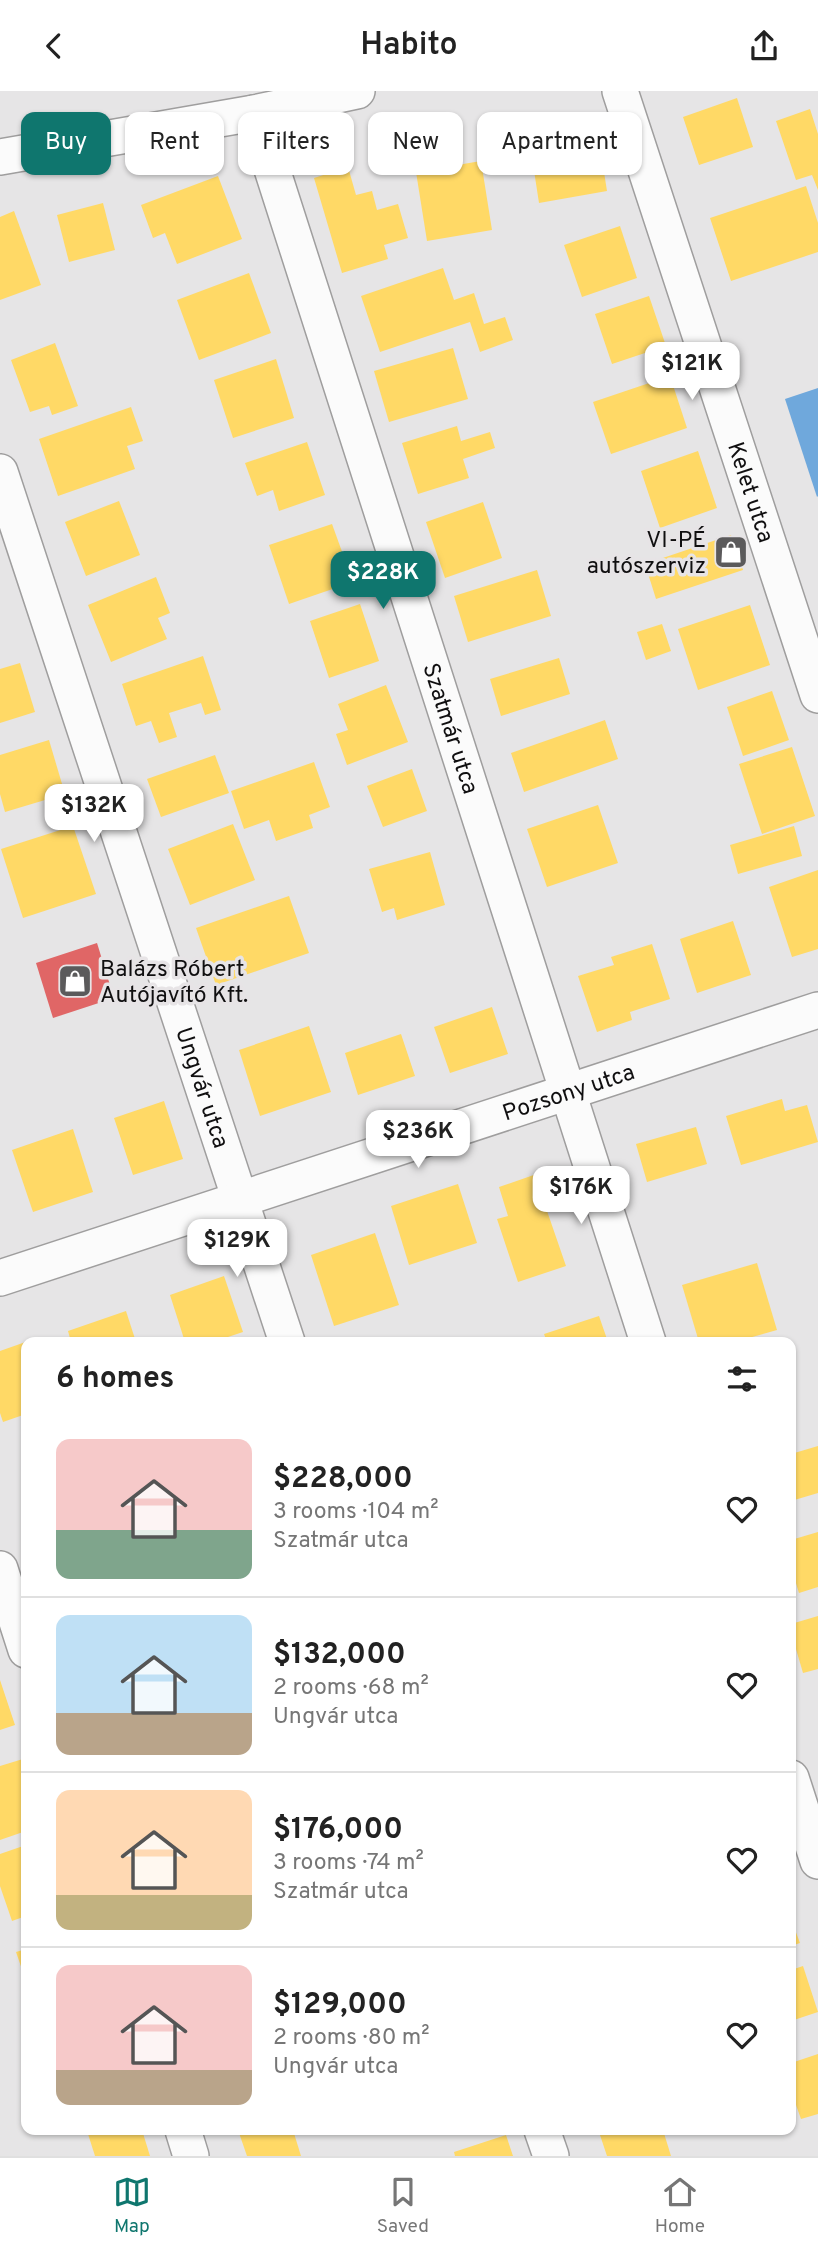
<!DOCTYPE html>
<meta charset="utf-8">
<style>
:root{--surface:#fff;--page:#f6f6f6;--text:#222;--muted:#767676;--line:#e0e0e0;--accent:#0f766e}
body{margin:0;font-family:Overpass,sans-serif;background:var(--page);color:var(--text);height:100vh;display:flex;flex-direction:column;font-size:26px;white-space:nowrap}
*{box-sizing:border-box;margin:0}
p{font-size:23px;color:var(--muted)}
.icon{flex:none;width:38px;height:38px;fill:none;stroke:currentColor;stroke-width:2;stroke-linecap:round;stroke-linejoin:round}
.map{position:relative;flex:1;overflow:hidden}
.panel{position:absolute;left:21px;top:1246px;width:775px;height:798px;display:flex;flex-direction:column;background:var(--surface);border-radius:14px;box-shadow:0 2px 5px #0004}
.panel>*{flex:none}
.banner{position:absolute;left:21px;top:21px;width:777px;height:63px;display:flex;gap:14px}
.price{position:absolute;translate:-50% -60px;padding:0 16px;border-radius:14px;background:#fff;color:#222;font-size:23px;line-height:46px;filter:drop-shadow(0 2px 4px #0008)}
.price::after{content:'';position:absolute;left:50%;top:42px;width:21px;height:16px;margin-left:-10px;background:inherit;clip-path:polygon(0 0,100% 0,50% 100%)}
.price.on{background:var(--accent);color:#fff}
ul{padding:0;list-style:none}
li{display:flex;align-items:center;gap:21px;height:175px;padding:0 35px}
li+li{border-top:2px solid var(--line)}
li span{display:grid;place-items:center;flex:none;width:196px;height:140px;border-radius:14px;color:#555}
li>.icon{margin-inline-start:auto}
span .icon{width:84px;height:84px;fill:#fffc;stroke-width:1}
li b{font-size:30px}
h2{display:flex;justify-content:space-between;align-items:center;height:84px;padding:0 35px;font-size:30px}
.chip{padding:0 24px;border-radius:14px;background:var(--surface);box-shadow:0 2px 5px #0004;font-size:24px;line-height:63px}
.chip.on{background:var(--accent);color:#fff}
header{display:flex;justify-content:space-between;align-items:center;height:91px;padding:0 35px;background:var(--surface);font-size:32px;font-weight:600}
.tabs{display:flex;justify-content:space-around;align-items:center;height:98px;border-top:2px solid var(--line);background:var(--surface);font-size:19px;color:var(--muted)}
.tabs a{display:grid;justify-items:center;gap:4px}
.tabs .on{color:var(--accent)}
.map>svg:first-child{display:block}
.homes{fill:#ffd966}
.shops{fill:#e06666}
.schools{fill:#6fa8dc}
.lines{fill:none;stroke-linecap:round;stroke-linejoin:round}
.minor-casing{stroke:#9f9e9e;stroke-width:38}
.minor{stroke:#fbfbfb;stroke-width:35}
.labels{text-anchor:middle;stroke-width:7;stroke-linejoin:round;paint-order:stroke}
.street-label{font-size:23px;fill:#100f10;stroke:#e7e4e6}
.poi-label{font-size:23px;fill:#100f10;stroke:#e7e4e6;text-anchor:end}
</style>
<header><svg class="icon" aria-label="back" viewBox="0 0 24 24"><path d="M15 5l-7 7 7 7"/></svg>Habito<svg class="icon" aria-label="share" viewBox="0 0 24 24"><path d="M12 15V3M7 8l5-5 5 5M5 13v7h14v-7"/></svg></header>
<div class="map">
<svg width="818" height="2065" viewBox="0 0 818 2065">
<rect width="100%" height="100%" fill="#e6e5e6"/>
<!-- homes -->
<g class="homes">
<polygon points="737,7 753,56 699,74 683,26"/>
<polygon points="810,18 818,43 818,99 812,84 796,89 776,30"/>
<polygon points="599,49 607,100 539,112 531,60"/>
<polygon points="481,70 492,139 427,150 416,81"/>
<polygon points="348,76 356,104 372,100 377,119 398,113 408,147 384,154 388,168 342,182 314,87"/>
<polygon points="218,85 242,148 177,173 165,142 153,147 141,114"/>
<polygon points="806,95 818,132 818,161 731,190 710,127"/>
<polygon points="103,112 115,159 69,171 57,124"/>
<polygon points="14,120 41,194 0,209 0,126"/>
<polygon points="620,135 637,187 582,206 564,154"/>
<polygon points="443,177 454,209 474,202 484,233 505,226 513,249 480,261 470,231 380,261 361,205"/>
<polygon points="249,182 271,242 199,269 177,209"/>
<polygon points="649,205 666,255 612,273 595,223"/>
<polygon points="55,252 78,315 52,324 49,315 30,321 11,269"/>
<polygon points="453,257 468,308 389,331 374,280"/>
<polygon points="276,268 294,327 233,347 214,289"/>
<polygon points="670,285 687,337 611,363 593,311"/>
<polygon points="131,316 143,350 127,355 135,378 58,405 39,348"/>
<polygon points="457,335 461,350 490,341 495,357 463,368 469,387 418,403 402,352"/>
<polygon points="307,351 325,404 279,420 273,399 257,405 245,372"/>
<polygon points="698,360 717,417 660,437 641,380"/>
<polygon points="119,410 140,464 86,485 65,431"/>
<polygon points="483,411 502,467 445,487 426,431"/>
<polygon points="332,433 353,491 289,513 269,454"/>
<polygon points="731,444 743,479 656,508 645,473"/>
<polygon points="537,479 551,525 468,551 454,505"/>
<polygon points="156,486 170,522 158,527 167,548 111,571 88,514"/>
<polygon points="360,513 379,570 329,587 310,530"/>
<polygon points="750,514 770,574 698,599 678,538"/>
<polygon points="662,533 671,560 646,569 637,541"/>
<polygon points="203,565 221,619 205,624 201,612 169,622 177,646 159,652 151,630 136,635 122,593"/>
<polygon points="559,567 570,603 501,625 490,588"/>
<polygon points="20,572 35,621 0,632 0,578"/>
<polygon points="386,594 408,651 347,674 336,643 348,639 338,613"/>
<polygon points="772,600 789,649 743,665 727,616"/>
<polygon points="605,629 618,668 524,701 511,662"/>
<polygon points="49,649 65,703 5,721 0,703 0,664"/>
<polygon points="792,656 815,725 762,743 739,673"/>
<polygon points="215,664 229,702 161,726 147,688"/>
<polygon points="314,671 330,716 309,724 313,737 276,750 269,729 244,738 231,700"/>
<polygon points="412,678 427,720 383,736 367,695"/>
<polygon points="598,714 618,772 547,796 527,738"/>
<polygon points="233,733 255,789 190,814 168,758"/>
<polygon points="73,735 96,803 23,827 1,758"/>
<polygon points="794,735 802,765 738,783 730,754"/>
<polygon points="430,761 445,814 397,829 394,817 382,821 369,778"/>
<polygon points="818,779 818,858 792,866 769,796"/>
<polygon points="289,805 309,862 216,894 196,837"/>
<polygon points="733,830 751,884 697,902 680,848"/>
<polygon points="652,853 670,908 630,921 632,929 597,941 578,885 614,874 611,866"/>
<polygon points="492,916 508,963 450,982 434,936"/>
<polygon points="309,935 331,1001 260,1025 239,959"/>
<polygon points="401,943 415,985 358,1004 345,962"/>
<polygon points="782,1008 785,1020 807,1014 818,1051 741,1074 726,1025"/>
<polygon points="164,1010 183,1068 133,1084 114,1027"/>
<polygon points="696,1036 707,1073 647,1091 636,1053"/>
<polygon points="73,1038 93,1101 33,1121 12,1059"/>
<polygon points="548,1079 559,1113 546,1117 566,1175 518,1191 497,1128 508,1125 499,1096"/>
<polygon points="458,1093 477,1152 409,1174 391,1115"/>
<polygon points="375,1142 399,1214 334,1235 311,1164"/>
<polygon points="757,1172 777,1239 734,1251 699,1251 682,1194"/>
<polygon points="224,1185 243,1241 213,1251 185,1251 170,1204"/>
<polygon points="126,1220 136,1251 71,1251 68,1240"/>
<polygon points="599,1225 608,1251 547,1251 544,1243"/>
<polygon points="34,1248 35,1251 26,1251 26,1323 3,1331 0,1322 0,1260"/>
<polygon points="818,1355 818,1402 791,1410 791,1363"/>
<polygon points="818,1441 818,1496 799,1502 791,1476 791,1449"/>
<polygon points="818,1525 818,1578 803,1582 791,1541 791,1533"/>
<polygon points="0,1589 15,1634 0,1639"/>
<polygon points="23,1668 26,1678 26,1740 0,1749 0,1675"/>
<polygon points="26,1754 26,1825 12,1830 0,1795 0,1763"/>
<polygon points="791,1828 800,1852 791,1855"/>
<polygon points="26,1858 26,1890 16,1861"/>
<polygon points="803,1875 818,1921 791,1930 791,1879"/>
<polygon points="818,1963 818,2023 801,2028 791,2000 791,1972"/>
<polygon points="99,2039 142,2039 150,2065 95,2065 88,2043"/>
<polygon points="238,2039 293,2039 301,2065 247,2065"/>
<polygon points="607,2039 663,2039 671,2065 607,2065 599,2041"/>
<polygon points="506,2044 513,2065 455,2065 454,2061"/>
</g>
<!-- shops -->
<polygon class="shops" points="97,852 114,907 53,927 36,872"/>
<!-- schools -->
<polygon class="schools" points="818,297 818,405 817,406 785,308"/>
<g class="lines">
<!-- minor casing -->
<g class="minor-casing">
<g id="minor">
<path id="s1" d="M620 0 818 604"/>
<path id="s2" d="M254 22 648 1251"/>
<polyline points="0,66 254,22 357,0"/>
<path id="s3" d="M0 381 287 1251"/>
<path id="s4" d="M0 1187 818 919"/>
<polyline points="0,1478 26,1559"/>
<polyline points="791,1687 818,1770"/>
<polyline points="183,2039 191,2065"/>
<polyline points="542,2039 551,2065"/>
</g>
</g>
<!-- minor -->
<use href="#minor" class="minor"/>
</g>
<!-- icons -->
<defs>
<g id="shop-square" transform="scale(1.75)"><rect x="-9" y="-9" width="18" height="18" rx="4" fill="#5b5a5b" stroke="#e7e4e6"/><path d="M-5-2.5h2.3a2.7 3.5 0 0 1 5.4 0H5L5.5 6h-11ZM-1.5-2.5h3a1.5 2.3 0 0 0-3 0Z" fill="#fff"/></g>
</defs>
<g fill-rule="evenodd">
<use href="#shop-square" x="731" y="461"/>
<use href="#shop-square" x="75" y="890"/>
</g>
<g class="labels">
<!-- street labels -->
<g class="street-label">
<text dy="8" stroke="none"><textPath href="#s1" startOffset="422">Kelet utca</textPath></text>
<text dy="8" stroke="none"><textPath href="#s2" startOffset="646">Szatmár utca</textPath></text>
<text dy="8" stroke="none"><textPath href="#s3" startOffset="648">Ungvár utca</textPath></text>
<text dy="8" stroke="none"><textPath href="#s4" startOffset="598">Pozsony utca</textPath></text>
</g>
<!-- poi labels -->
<g class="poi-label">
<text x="706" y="456">VI-PÉ<tspan x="706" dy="26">autószerviz</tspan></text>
<text x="100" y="885" text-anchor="start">Balázs Róbert<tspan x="100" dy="26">Autójavító Kft.</tspan></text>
</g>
</g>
</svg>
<b class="price" style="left:692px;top:311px">$121K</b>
<b class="price on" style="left:383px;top:520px">$228K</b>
<b class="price" style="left:94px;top:753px">$132K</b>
<b class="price" style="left:418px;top:1079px">$236K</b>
<b class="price" style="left:581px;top:1135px">$176K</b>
<b class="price" style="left:237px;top:1188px">$129K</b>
<div class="banner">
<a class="chip on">Buy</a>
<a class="chip">Rent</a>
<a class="chip">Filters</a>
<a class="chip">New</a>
<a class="chip">Apartment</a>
</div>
<section class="panel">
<h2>6 homes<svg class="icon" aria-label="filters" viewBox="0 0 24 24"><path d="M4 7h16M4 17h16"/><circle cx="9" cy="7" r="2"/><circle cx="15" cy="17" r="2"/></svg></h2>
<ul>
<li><span style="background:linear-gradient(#f6c9c9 65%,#7fa58c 0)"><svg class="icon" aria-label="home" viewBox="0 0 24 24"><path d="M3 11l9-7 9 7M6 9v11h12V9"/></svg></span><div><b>$228,000</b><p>3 rooms · 104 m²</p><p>Szatmár utca</p></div><svg class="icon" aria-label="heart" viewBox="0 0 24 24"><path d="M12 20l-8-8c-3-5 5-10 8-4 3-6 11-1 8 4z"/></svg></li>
<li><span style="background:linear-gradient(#bfe0f5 70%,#b9a48a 0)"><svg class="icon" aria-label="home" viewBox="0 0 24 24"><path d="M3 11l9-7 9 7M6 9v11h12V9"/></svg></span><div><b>$132,000</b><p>2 rooms · 68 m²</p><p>Ungvár utca</p></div><svg class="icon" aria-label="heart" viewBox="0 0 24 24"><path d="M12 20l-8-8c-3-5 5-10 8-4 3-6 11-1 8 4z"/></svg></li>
<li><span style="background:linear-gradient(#ffd9b3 75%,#c2b280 0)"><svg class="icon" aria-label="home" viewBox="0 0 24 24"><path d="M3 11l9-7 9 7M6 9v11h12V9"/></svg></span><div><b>$176,000</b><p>3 rooms · 74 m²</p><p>Szatmár utca</p></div><svg class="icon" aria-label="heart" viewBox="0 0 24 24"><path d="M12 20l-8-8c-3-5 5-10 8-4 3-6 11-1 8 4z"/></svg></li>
<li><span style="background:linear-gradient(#f6c9c9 75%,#b9a48a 0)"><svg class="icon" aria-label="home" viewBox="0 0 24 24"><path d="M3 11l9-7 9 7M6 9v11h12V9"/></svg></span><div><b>$129,000</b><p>2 rooms · 80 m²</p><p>Ungvár utca</p></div><svg class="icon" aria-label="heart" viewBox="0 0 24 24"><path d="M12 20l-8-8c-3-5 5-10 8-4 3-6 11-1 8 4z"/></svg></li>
</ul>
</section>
</div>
<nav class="tabs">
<a class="on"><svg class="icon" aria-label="map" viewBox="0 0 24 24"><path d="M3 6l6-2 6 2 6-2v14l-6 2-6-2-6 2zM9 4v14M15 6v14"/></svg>Map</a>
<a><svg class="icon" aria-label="saved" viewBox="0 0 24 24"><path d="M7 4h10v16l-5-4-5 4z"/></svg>Saved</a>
<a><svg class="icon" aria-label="home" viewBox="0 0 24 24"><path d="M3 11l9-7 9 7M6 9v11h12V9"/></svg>Home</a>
</nav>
